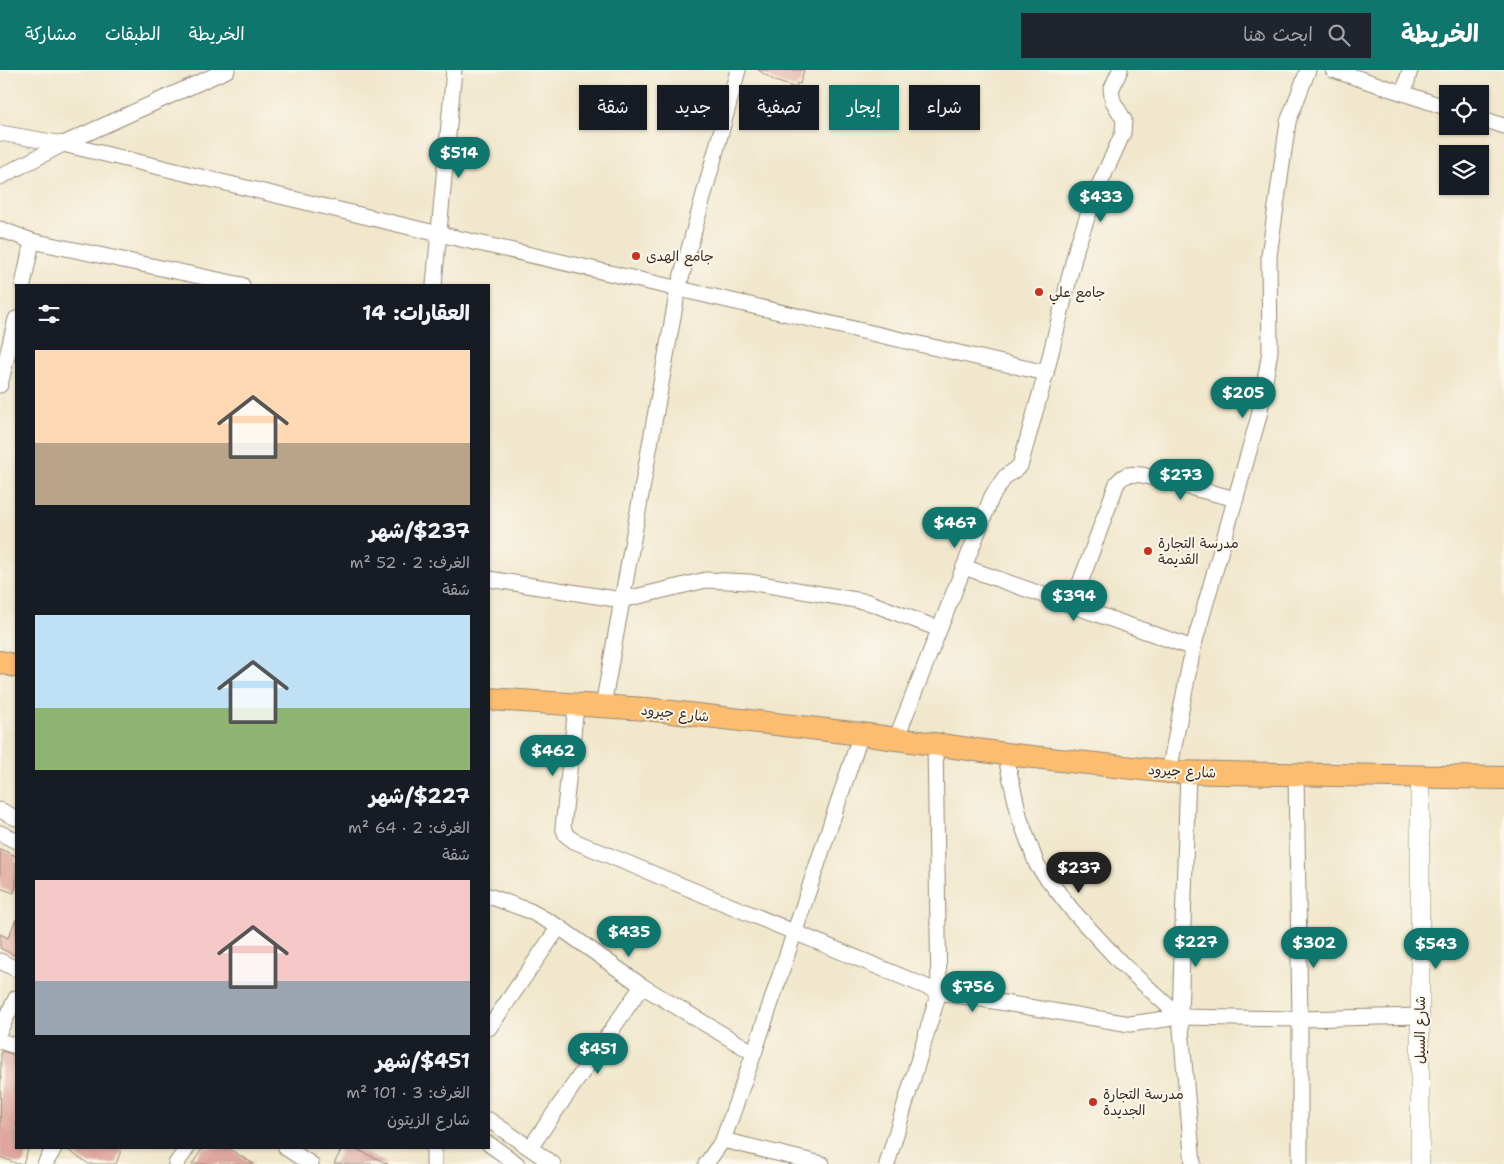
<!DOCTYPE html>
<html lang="ar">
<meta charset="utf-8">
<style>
:root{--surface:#171b24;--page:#20242c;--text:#f1f3f6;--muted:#9ea1a6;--accent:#0f766e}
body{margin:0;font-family:"Shantell Sans","Playpen Sans Arabic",sans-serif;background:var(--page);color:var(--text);direction:rtl;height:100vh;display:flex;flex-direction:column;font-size:19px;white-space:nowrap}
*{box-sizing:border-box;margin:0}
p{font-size:16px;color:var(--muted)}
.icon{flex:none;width:28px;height:28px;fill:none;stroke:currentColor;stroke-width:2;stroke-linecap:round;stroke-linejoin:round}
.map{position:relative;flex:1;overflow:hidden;direction:ltr}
.details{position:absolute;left:15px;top:214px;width:475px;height:865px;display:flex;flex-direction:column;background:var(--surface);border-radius:0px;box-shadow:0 1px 4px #0004;direction:rtl}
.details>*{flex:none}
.banner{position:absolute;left:505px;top:15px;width:475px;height:45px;direction:rtl;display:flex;gap:10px}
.controls{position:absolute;left:1439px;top:15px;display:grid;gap:10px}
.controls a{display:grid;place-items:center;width:50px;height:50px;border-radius:0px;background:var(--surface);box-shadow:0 1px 4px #0004;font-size:25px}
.price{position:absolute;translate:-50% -42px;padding:0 11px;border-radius:18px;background:var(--accent);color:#fff;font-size:16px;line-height:32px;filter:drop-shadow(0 1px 2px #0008)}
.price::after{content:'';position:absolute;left:50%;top:30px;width:15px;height:11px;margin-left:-8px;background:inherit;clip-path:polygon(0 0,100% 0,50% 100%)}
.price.on{background:#222;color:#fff}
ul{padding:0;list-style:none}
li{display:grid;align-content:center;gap:10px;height:265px;padding:0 20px}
li span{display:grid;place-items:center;height:155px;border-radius:0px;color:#555}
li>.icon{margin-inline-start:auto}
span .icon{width:90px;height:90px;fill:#fffc;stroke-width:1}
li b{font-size:21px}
h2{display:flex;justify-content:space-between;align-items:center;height:60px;padding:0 20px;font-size:21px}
.tag{padding:0 18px;border-radius:0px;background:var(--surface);box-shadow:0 1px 4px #0004;font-size:18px;line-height:45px}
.tag.on{background:var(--accent);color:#fff}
header{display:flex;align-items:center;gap:30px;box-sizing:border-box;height:70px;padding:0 25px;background:var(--accent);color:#fff}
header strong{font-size:24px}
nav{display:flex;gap:28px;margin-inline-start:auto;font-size:18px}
.search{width:350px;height:45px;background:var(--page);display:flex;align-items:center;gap:12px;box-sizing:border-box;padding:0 18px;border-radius:0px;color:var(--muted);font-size:19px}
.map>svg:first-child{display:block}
.building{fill:#dea69c}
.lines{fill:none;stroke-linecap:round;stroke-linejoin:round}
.minor-casing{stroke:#968875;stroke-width:17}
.tertiary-casing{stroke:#968875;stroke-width:19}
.primary-casing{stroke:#968875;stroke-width:24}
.minor{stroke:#fff;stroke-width:15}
.tertiary{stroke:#fff;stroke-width:18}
.primary{stroke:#fcbd6f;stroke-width:22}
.poi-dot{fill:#c8321e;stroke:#fbf7ec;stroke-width:2}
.labels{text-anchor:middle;stroke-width:4;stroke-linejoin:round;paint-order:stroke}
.poi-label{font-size:14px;fill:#3b2a1e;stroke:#fbf7ec;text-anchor:start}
.street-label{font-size:14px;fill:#3b2a1e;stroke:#fbf7ec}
</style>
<header>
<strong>الخريطة</strong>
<div class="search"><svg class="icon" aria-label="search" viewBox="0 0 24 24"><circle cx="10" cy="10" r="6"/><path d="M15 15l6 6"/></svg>ابحث هنا</div>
<nav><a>الخريطة</a><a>الطبقات</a><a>مشاركة</a></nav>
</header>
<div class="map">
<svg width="1504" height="1094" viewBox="0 0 1504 1094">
<rect width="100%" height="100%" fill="#fbf7ec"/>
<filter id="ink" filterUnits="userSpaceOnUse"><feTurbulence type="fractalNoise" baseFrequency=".02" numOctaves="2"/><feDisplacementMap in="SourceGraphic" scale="10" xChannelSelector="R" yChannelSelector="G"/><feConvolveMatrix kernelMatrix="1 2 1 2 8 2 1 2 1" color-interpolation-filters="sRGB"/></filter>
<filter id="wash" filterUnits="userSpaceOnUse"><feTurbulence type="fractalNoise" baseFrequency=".0096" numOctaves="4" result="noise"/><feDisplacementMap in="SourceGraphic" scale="20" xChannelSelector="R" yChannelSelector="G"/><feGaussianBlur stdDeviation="1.12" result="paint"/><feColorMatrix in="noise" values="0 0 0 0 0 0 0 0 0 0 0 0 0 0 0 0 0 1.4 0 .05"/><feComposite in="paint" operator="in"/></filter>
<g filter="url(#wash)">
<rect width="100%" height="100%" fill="#f0e7cc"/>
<g id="blocks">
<!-- building -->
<g class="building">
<polygon points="758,0 804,0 800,14 797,13 796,18 775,11"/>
<polygon points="0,779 16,786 16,816 14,823 0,818"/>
<polygon points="16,849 16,886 0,878 0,864 8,868"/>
<polygon points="1,981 16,985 16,1078 28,1080 23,1094 18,1094 0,1087"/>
<polygon points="65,1078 122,1078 116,1094 89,1094"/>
<polygon points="203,1078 228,1078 254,1094 192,1094"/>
<polygon points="342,1078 354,1078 388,1094 334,1094"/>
</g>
</g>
</g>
<g filter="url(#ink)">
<use href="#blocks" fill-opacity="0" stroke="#968875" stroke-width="1"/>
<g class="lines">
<!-- minor casing -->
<g class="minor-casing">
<g id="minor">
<polyline points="1333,0 1448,38"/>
<polyline points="1404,23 1410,0"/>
<polyline points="1480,48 1504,56"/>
<polyline points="0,63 63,74 439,164 1046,303"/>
<polyline points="0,107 63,74 227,0"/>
<polyline points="0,159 32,171 242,215"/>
<polyline points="23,215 32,171"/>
<polyline points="434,215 454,0"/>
<polyline points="0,315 16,249"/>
<polyline points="964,497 1193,578"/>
<polyline points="489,509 622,530 706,510 749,512 868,532 939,559"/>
<path d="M1072 535 1117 413C1125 403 1130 404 1142 405L1236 429"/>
<polyline points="603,636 678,219 738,0"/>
<polyline points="575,646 563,757 566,765 574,771 939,922 1130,954 1180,947 1300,949 1420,946"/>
<polyline points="896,669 992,426 1005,407 1020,396 1046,303 1077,176 1097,120 1123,63 1124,50 1113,31 1111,20 1120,0"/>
<polyline points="1005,684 1020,749 1037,795 1072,840 1120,892 1180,947"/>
<polyline points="1169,702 1193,578 1259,346 1270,281 1269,186 1288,52 1308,0"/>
<polyline points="1188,702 1180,947 1193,1094"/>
<polyline points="1296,704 1300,949 1300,1094"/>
<polyline points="0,740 16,748"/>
<polyline points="0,763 16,771"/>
<polyline points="489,826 530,841 559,857 642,916 754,983"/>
<polyline points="0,891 16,899"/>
<polyline points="489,958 559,857"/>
<polyline points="0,960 16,928"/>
<polyline points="0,971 16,976"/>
<polyline points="489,1050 553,1094"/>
<polyline points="723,1070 822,1094"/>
<polyline points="489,1074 517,1094"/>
<polyline points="286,1078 311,1094"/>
<polyline points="530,1078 642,916"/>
<polyline points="45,1094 54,1078"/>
<polyline points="176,1094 187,1078"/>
<polyline points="434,1094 434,1078"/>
<polyline points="706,1094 723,1070 754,983 861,664"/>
<polyline points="887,1094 939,922 935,674"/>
</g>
</g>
<!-- tertiary casing -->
<g class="tertiary-casing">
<polyline id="tertiary" points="1420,1094 1420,707"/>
</g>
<!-- primary casing -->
<g class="primary-casing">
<g id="primary">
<polyline points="0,592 16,596"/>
<polyline points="489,629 646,639 861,664 1005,684 1169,702 1504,708"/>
</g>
</g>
<!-- minor -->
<use href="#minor" class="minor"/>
<!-- tertiary -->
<use href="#tertiary" class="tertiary"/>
<!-- primary -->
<use href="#primary" class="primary"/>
</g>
</g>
<!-- markers -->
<g class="poi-dot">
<circle cx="636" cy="186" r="5"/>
<circle cx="1039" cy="222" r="5"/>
<circle cx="1148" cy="481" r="5"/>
<circle cx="1093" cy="1032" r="5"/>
</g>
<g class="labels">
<!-- poi labels -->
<g class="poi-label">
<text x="646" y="191">جامع الهدى</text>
<text x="1049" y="227">جامع علي</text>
<text x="1158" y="478">مدرسة التجارة<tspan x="1158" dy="16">القديمة</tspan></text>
<text x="1103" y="1029">مدرسة التجارة<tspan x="1103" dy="16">الجديدة</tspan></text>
</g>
<!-- street labels -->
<g class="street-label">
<text transform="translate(675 643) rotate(6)" y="5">شارع جيرود</text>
<text transform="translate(1182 701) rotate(3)" y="5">شارع جيرود</text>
<text transform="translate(1420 960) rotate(-90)" y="5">شارع السيل</text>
</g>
</g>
</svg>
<div class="controls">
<a><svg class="icon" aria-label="locate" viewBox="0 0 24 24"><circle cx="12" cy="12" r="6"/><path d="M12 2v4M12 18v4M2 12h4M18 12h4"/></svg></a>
<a><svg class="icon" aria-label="layers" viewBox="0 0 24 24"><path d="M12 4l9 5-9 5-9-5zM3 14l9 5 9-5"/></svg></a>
</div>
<b class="price" style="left:459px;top:109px">$514</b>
<b class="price" style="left:1101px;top:153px">$433</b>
<b class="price" style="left:1243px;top:349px">$205</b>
<b class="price" style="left:1181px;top:431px">$273</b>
<b class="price" style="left:955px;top:479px">$467</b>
<b class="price" style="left:1074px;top:552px">$394</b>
<b class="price" style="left:553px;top:707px">$462</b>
<b class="price on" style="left:1079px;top:824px">$237</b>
<b class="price" style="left:629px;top:888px">$435</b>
<b class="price" style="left:1196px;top:898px">$227</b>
<b class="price" style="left:1314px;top:899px">$302</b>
<b class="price" style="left:1436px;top:900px">$543</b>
<b class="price" style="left:973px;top:943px">$756</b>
<b class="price" style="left:598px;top:1005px">$451</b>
<div class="banner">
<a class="tag">شراء</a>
<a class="tag on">إيجار</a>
<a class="tag">تصفية</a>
<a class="tag">جديد</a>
<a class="tag">شقة</a>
</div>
<section class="details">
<h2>العقارات: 14<svg class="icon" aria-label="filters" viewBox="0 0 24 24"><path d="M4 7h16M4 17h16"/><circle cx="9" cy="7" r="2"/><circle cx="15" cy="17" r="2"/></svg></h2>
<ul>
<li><span style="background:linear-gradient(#ffd9b3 60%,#b9a48a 0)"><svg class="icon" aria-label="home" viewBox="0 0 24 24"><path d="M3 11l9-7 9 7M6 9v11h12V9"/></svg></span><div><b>$237/شهر</b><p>الغرف: 2 · 52 m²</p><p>شقة</p></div></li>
<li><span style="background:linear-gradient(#bfe0f5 60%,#8fb573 0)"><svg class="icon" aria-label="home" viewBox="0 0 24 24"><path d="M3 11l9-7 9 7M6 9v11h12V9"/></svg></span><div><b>$227/شهر</b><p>الغرف: 2 · 64 m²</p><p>شقة</p></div></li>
<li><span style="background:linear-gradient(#f6c9c9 65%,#9aa5b1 0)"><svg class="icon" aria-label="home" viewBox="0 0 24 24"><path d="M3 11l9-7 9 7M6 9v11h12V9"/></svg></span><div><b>$451/شهر</b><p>الغرف: 3 · 101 m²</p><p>شارع الزيتون</p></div></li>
</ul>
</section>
</div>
